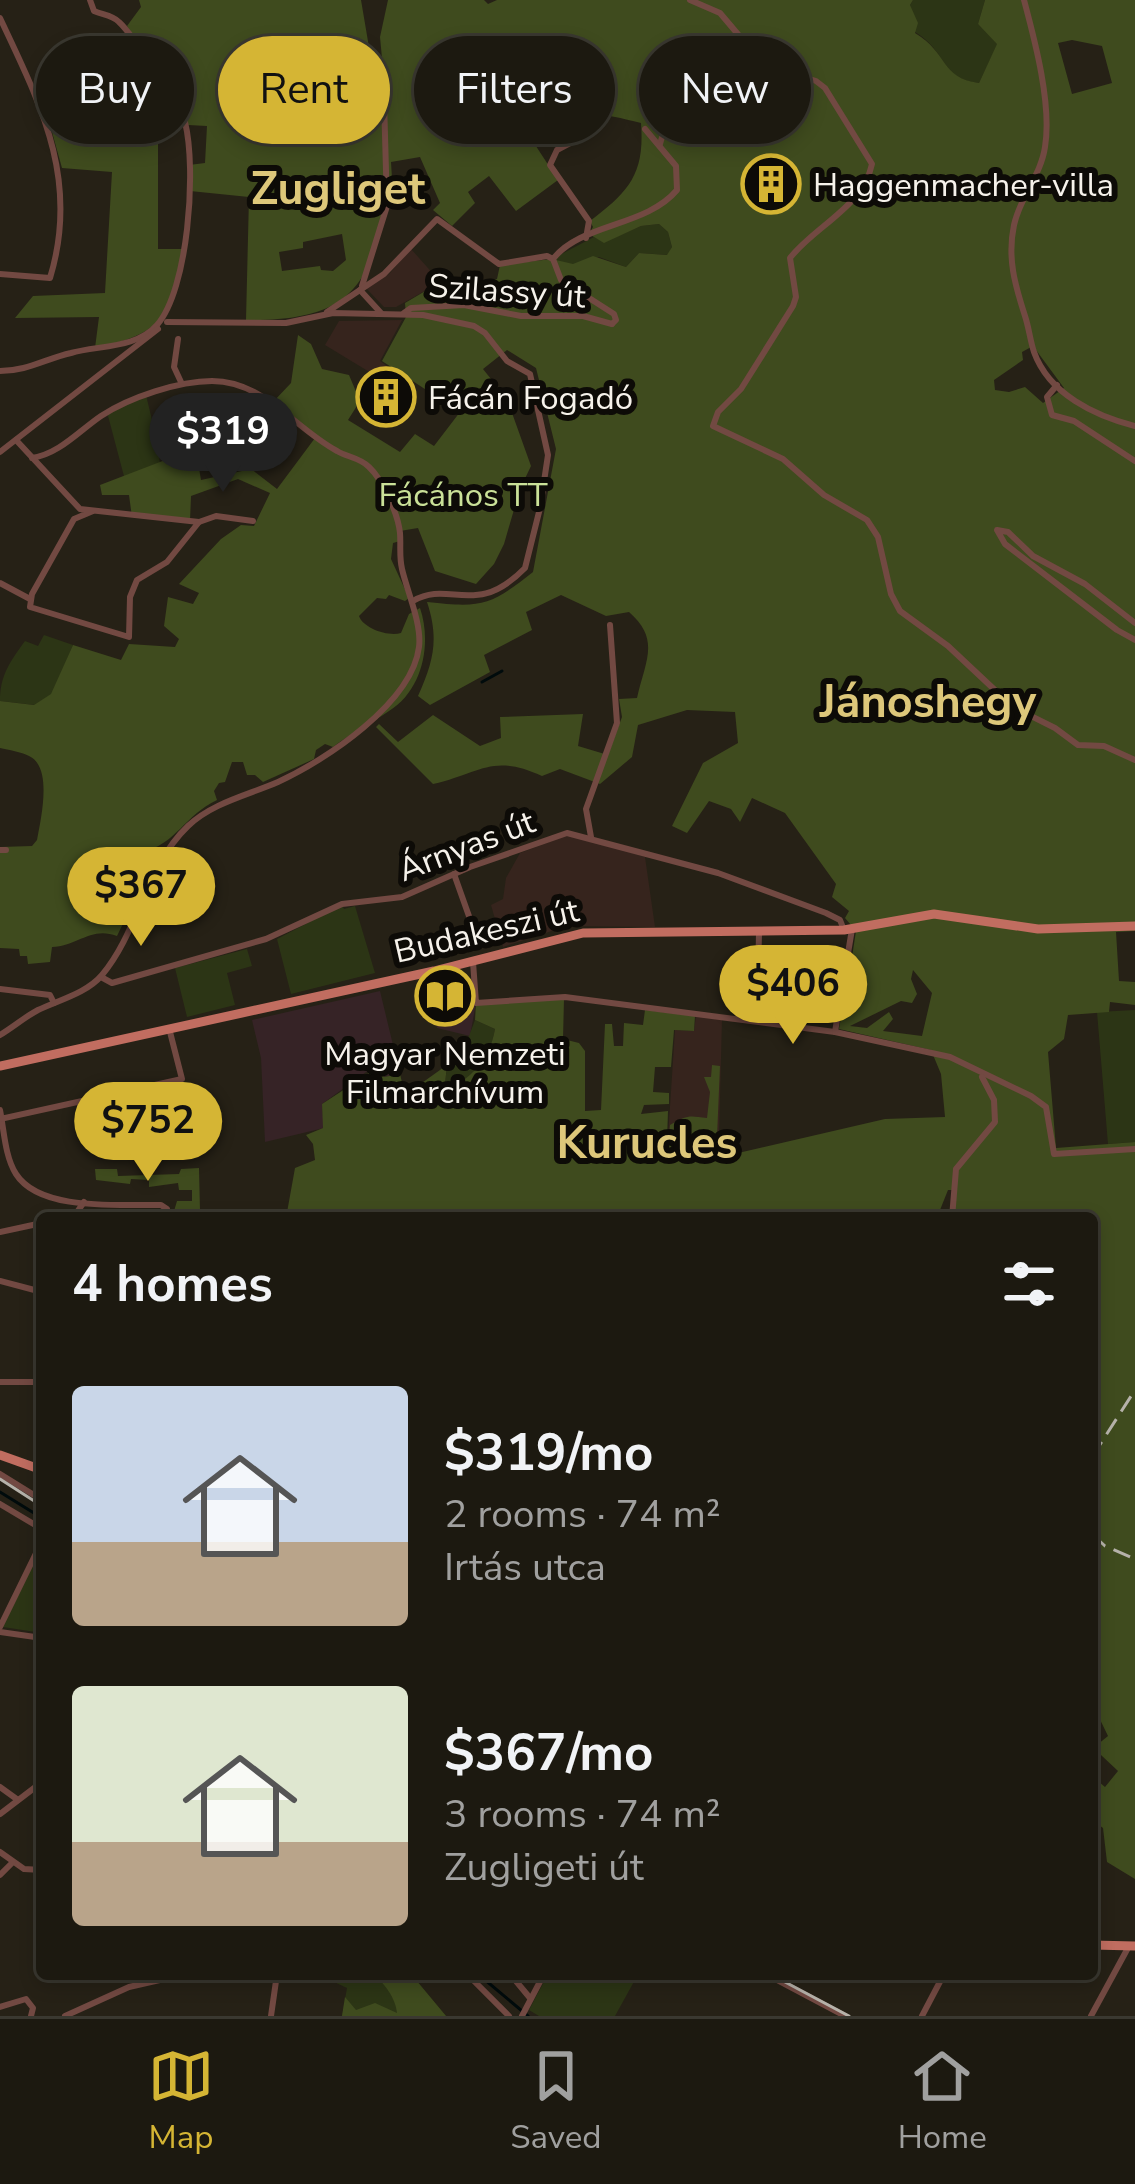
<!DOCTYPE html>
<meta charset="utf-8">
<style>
:root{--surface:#1c1910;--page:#29261e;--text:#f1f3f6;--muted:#a0a09f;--line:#3a3830;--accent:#d5b534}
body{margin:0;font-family:"Nunito Sans",sans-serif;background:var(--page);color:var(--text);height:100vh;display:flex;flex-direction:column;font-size:45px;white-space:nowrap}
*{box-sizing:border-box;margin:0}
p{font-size:39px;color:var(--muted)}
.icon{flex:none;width:66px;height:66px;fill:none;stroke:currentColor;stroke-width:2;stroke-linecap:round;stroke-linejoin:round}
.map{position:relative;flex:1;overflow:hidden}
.sheet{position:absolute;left:36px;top:1212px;width:1062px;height:768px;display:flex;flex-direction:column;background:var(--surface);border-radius:12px;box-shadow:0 6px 18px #0003,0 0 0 3px var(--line)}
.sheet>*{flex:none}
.guide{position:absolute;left:36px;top:36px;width:1065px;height:108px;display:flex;gap:24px}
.price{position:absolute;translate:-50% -102px;padding:0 27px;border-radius:42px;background:var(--accent);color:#111;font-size:39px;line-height:78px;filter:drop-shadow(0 3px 6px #0008)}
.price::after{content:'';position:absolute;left:50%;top:72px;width:36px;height:27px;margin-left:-18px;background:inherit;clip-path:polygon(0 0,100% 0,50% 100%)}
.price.selected{background:#222;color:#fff}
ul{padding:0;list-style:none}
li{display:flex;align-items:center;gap:36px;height:300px;padding:0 36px}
li span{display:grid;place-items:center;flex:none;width:336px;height:240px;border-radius:12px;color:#555}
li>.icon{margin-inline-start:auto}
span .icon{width:144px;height:144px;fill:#fffc;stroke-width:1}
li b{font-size:51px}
h2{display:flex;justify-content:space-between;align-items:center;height:144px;padding:0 36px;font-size:51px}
.pill{padding:0 42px;border-radius:54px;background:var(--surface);box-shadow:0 6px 18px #0003,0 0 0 3px var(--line);font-size:42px;line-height:108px}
.pill.selected{background:var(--accent);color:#111}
.dock{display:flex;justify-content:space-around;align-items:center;height:168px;border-top:3px solid var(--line);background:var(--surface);font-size:33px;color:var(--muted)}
.dock a{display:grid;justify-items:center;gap:6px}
.dock .selected{color:var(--accent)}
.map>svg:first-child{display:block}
.commercial{fill:#362326}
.education{fill:#36241d}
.green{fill:#2c3515}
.forest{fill:#3f4b1e;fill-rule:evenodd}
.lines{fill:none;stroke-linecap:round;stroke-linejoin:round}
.stream{stroke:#000b0c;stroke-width:3}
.minor{stroke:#724942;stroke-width:6}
.major{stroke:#c16d60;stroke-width:9}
.tram{stroke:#b6b2aa;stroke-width:3}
.rail{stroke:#b6b2aa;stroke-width:3;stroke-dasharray:18 9;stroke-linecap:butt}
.labels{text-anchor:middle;stroke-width:12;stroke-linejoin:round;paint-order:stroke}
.poi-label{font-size:33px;fill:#f6f2eb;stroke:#0d0b07;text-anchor:start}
.street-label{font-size:33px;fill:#f6f2eb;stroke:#0d0b07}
.park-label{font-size:33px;fill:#cae198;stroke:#0d0b07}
.district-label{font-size:45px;font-weight:bold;fill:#ddc77a;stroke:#0d0b07}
</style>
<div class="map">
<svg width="1135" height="2016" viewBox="0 0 1135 2016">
<rect width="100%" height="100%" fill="#262116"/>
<!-- commercial -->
<g class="commercial">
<polygon points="457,972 461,999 474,997 476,1003 470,1036 437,1028 427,979"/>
<polygon points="380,991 400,1074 384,1077 373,1067 322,1104 324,1128 265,1142 261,1058 252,1020"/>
</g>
<!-- education -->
<g class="education">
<polygon points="411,249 444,286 432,287 396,307 384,307 366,288 390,273"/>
<polygon points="402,320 380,361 388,367 381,379 325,345 339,321"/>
<polygon points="565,836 583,837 645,857 655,927 567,926 503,947 491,905 503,899 506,878 520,853"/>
<polygon points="696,1016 722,1019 719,1138 668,1137 675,1030 694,1031"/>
</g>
<!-- green -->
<g class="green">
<path d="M913 0H985L978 24 998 43 979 83C940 79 948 52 915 32L910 5Z"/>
<polygon points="659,224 668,232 672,247 668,255 639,253 626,267 599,257 573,265 552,259 594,237 604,242 641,226"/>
<polygon points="146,395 158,445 162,485 129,495 107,412"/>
<path d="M44 635 73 645 52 694 35 705 0 701C0 675 10 662 25 641L38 646Z"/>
<polygon points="342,905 344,909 355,906 375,973 291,994 277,939"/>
<polygon points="247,949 252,966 227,973 235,1005 187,1017 175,968"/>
<polygon points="1135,1010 1135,1142 1108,1144 1097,1012"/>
<path d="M475 1020 495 1029C489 1062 471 1077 444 1094L447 1065 463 1052Z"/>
<polygon points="42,1546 42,1633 3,1627"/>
<polygon points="317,1974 411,1974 446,2016 342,2016 347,1988"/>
<polygon points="548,1974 628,1974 636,1978 615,2016 539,2016 529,2010"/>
</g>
<!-- forest -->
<g class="forest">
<path d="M139 0H361L371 59 378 63 381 101H386L380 37 388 0H484L488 4 497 0H913L910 5 918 23 915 33C948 52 940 78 979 83L997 44 978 24 985 0H1135V931L1116 932 1119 981 1135 982V1005L1110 1002 1109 1012 1068 1015 1064 1039 1048 1052 1056 1148 1135 1142V1879L1107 1862 1103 1828 1092 1820V1776L1105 1787 1118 1771 1101 1755 1092 1764V1749L1108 1736 1092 1703V1218H952L953 1190H948L940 1210 926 1218H286L295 1168 315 1160 313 1144 306 1135 323 1128 322 1104 368 1074 374 1057 380 1059 384 1077 400 1074 405 1095 447 1065 444 1093C471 1077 489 1062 495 1029L475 1020 476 1003 564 999 563 1039 579 1043 585 1051V1111L601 1110 605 1024H612L614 1046H623L624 1023 643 1025 645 1010 695 1016 694 1031 674 1030 671 1067H655L653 1092 669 1093V1104L644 1105 641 1114 668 1111 667 1141 693 1142 708 1160 885 1119 945 1117 941 1074 931 1050 839 1029 846 988 860 989 863 972 850 970 856 931 845 918 849 911 832 897 836 884 785 813 752 798 740 822 731 809 709 801 687 833 672 826 703 763 738 743 735 712 687 710 638 725 632 757 600 784 560 769 542 776C492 753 481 773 433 784L376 727 379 724 398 742 433 715 480 746 501 738 500 717 583 714 578 746 608 755 622 717 619 699 637 698C645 661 661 640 629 612L606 616 561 595 526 612 532 630 484 655 490 672 430 705 418 696C434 661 439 638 427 602 482 608 490 606 533 572L556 449 536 368 507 350 483 369 507 399 531 466 520 489 504 544 494 564 476 584 435 571 418 528 400 531V541L393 543 391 559 409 598 405 601 389 595 386 599 377 598 359 616C363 628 388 637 401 633L409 614 420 608C432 643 423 690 389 711 370 724 352 732 333 747L325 744 316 750 314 759 263 782 255 775H247L243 762H232L225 782 219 783 214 791 217 800C185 815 176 844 143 852L130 880 138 893 117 936C91 926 78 946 52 947L50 962 28 964 27 956H20L19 949 0 948V847L32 846 37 840C41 818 53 767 29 756 21 752 9 750 0 748V701L34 705 51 694 73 645 121 660 129 644 175 647 179 639 164 626 168 597 193 604 199 593 179 584 221 539 241 525 254 526 270 493 238 479 191 496 190 521 132 517 129 495H102L100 485 186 452 182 433 223 428V456L198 462 201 480 242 471 246 465 277 489 315 438 273 402 291 383 298 335 311 344 322 369 349 375 360 401 348 420 400 452 415 434 434 446 460 412 382 361 406 317 405 303 432 287 497 279 500 265 552 259 573 264 593 256 626 267 639 253 667 255 672 247 668 232 659 224 641 226 604 243 589 234 593 227 590 221C628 192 645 175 641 123 600 113 563 102 534 143L558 180 516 211 489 176 468 192 475 203 452 226 433 210 440 203 420 157 391 162 393 195 386 198C372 293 343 321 246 320L249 197 190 191 189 165 205 163 207 126 188 125 184 113 127 26 141 7ZM1072 40 1102 46 1112 83 1072 94 1058 43ZM342 234 346 260 333 271 321 270 320 266 282 271 279 252 303 248V242ZM1033 346 1064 388 1043 403 1025 387 1009 392 995 390 994 380 1023 360 1022 352ZM913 970 932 993 922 1036 883 1031 893 1019 889 1012 867 1028 850 1026 901 1001 912 1003 917 994 911 979Z"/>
<path d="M158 131V249H185C164 316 170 332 95 348L99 317 15 318 33 296 105 293 112 172 62 168 52 132 104 137Z"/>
<path d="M712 1065 720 1066 717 1137 669 1136 670 1125C688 1114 690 1116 707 1118L710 1092 704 1077H711Z"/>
<polygon points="199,1168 200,1211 227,1212 227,1218 172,1218 177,1201 192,1201 192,1190 179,1190 178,1183 149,1187 149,1180 131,1179 130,1184 96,1180 95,1169 117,1169 118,1176 179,1174 181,1169"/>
<path d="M371 1974H411L446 2016H342L345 1997 356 2010 375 2003 397 2013C396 1999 384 1981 371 1974Z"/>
</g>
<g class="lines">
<!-- stream -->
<g class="stream">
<polyline points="482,682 502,671"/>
<polyline points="0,1492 42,1518"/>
<polyline points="478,1974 528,2016"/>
</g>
<!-- minor -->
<g class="minor">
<path d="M690 0 720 13 764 65 816 81 825 88 872 164C863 207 815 226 790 258L796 297 793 306 741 389 718 412 713 426 783 459 824 495 867 520 878 537 891 594 900 611 948 646 1013 707 1055 728 1078 745 1104 746 1135 760"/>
<path d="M1024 0C1035 41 1052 105 1045 147 1041 175 1020 197 1014 225 1007 258 1015 285 1025 316 1029 328 1030 340 1034 352 1049 394 1095 416 1135 426"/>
<path d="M0 18C41 105 80 180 50 278L0 274"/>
<polyline points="585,135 557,150 550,165 589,221 586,238"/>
<polyline points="660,144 663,134 682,107 681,97 663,79"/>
<polyline points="362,286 387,206 384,100"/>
<polyline points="360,290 381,313"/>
<polyline points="327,312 384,274 437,219 499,264 547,256 553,259"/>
<polyline points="404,313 411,308 464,305 521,316 583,316 612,324"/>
<path d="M167 322 286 323 333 313 423 315 474 326 485 333 507 361 530 374 548 455 540 508 525 568C475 619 450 579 413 601"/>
<path d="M612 324 616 320 614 314 561 280 553 259C581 223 646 227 677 190L676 166 645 129"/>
<polyline points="178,339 174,367 181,382"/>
<path d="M0 371C27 371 45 359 71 353 98 345 136 349 157 325 188 290 197 170 185 122 181 106 132 34 119 22 112 15 103 15 94 11L90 0"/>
<polyline points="1057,385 1047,397 1052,415 1074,421 1135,461"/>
<polyline points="16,440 80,509 199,522 167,562 137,580 130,597 129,637 30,607 32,594 74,519 93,511"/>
<polyline points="0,452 158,329"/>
<polyline points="199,522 216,516 253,521"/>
<polyline points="0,583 30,599"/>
<polyline points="1135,623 1085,584 1033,556 1008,532 997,530 1005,544 1117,630 1135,640"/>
<polyline points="591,837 586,809 617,723 610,625"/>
<polyline points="0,850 6,850"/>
<polyline points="454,874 470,919"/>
<polyline points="473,962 476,1003 565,997 835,1032 950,1057 1031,1096 1046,1107 1054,1154 1135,1149"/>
<polyline points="101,977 112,983 266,939 342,904 402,897 470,867 567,833 718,873 826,913 840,920 844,930"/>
<polyline points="0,989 50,995 54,1003"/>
<polyline points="757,1021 759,933"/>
<polyline points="835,1032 852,929"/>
<path d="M0 1035C13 1027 25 1017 38 1010 59 1000 87 993 102 975 139 931 145 867 188 826 212 803 248 795 278 782 326 760 412 703 419 647 422 624 407 591 402 569 399 556 401 545 400 533 398 514 383 480 369 467 361 458 347 457 337 451 294 428 264 381 212 381 179 381 130 397 101 416 79 431 59 454 32 458"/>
<path d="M0 1110C4 1130 5 1157 16 1174 40 1212 121 1204 161 1205L167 1209 169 1218"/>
<polyline points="0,1119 182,1079 169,1028"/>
<polyline points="73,1218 84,1202"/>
<polyline points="952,1218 956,1169 995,1122 994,1100 982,1077"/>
<polyline points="0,1232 42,1223"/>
<polyline points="0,1281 42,1292"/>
<polyline points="0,1382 42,1382"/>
<polyline points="0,1474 42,1500"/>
<polyline points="0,1504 42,1529"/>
<polyline points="0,1627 42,1541"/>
<polyline points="0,1632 42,1638"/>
<polyline points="0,1787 18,1800"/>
<polyline points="0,1814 42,1782"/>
<polyline points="0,1852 24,1869 42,1870"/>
<polyline points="0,1875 13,1862"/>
<polyline points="467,1974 509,2016"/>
<polyline points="510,1974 530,1998"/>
<polyline points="766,1974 845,2016"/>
<polyline points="0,2007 26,1999 33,2008 31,2016"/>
<polyline points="65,2016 129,1987 186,1974"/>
<polyline points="271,2016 277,1974"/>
<polyline points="522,2016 544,1974"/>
<polyline points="922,2016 944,1974"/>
<polyline points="1091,2016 1129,1946"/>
</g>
<!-- major -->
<g class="major">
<polyline points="0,1066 434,971 583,933 844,930 934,914 1038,929 1135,926"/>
<polyline points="0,1455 42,1470"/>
<polyline points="1092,1945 1135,1946"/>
</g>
<!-- tram -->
<g class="tram">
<polyline points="0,1479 42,1506"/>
<polyline points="770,1974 849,2016"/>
</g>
<!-- rail -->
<g class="rail">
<polyline points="1092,1457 1135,1390"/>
<polyline points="1092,1534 1105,1546 1135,1559"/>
</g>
</g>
<!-- icons -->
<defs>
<g id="building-ring" transform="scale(3)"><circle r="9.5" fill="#0d0b07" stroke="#d5b534" stroke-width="1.5"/><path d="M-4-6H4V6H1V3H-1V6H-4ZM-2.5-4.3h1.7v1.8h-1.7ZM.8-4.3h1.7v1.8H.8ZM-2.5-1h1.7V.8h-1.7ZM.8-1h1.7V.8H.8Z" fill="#d5b534"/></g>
<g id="library-ring" transform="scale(3)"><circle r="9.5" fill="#0d0b07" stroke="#d5b534" stroke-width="1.5"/><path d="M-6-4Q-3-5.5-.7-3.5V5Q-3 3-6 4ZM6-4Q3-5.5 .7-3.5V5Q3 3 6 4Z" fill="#d5b534"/></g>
</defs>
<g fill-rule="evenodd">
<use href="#building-ring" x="771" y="184"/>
<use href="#building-ring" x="386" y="397"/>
<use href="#library-ring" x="445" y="996"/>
</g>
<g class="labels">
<!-- poi labels -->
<g class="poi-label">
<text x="813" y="196">Haggenmacher-villa</text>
<text x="428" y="409">Fácán Fogadó</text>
<text x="445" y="1065" text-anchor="middle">Magyar Nemzeti<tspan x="445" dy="38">Filmarchívum</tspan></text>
</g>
<!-- street labels -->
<g class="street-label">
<text transform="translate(507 290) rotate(4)" y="12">Szilassy út</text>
<text transform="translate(466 845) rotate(-21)" y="12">Árnyas út</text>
<text transform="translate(486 930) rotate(-13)" y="12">Budakeszi út</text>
</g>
<!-- park labels -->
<g class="park-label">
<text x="463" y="506">Fácános TT</text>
</g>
<!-- district labels -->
<g class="district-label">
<text x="338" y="204">Zugliget</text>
<text x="928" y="717">Jánoshegy</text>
<text x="647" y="1158">Kurucles</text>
</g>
</g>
</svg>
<b class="price selected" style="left:223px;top:495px">$319</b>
<b class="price" style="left:141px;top:949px">$367</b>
<b class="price" style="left:793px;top:1047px">$406</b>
<b class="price" style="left:148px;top:1184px">$752</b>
<div class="guide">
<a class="pill">Buy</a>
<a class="pill selected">Rent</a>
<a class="pill">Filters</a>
<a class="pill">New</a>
</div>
<section class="sheet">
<h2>4 homes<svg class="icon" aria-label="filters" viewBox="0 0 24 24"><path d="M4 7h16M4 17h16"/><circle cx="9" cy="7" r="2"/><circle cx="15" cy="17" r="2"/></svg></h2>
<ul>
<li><span style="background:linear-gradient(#c9d6e8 65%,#b9a48a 0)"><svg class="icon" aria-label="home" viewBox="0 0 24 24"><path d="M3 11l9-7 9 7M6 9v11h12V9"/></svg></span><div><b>$319/mo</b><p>2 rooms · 74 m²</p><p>Irtás utca</p></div></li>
<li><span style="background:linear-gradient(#dfe7d0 65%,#b9a48a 0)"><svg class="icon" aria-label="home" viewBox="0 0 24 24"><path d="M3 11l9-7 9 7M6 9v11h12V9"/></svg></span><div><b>$367/mo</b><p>3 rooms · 74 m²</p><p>Zugligeti út</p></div></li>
</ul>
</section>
</div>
<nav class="dock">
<a class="selected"><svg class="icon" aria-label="map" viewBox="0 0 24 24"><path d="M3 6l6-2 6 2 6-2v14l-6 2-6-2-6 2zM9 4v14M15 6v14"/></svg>Map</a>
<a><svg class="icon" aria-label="saved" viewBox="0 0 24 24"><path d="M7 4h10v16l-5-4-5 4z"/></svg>Saved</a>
<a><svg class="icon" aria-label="home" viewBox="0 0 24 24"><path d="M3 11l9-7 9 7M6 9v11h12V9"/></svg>Home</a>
</nav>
